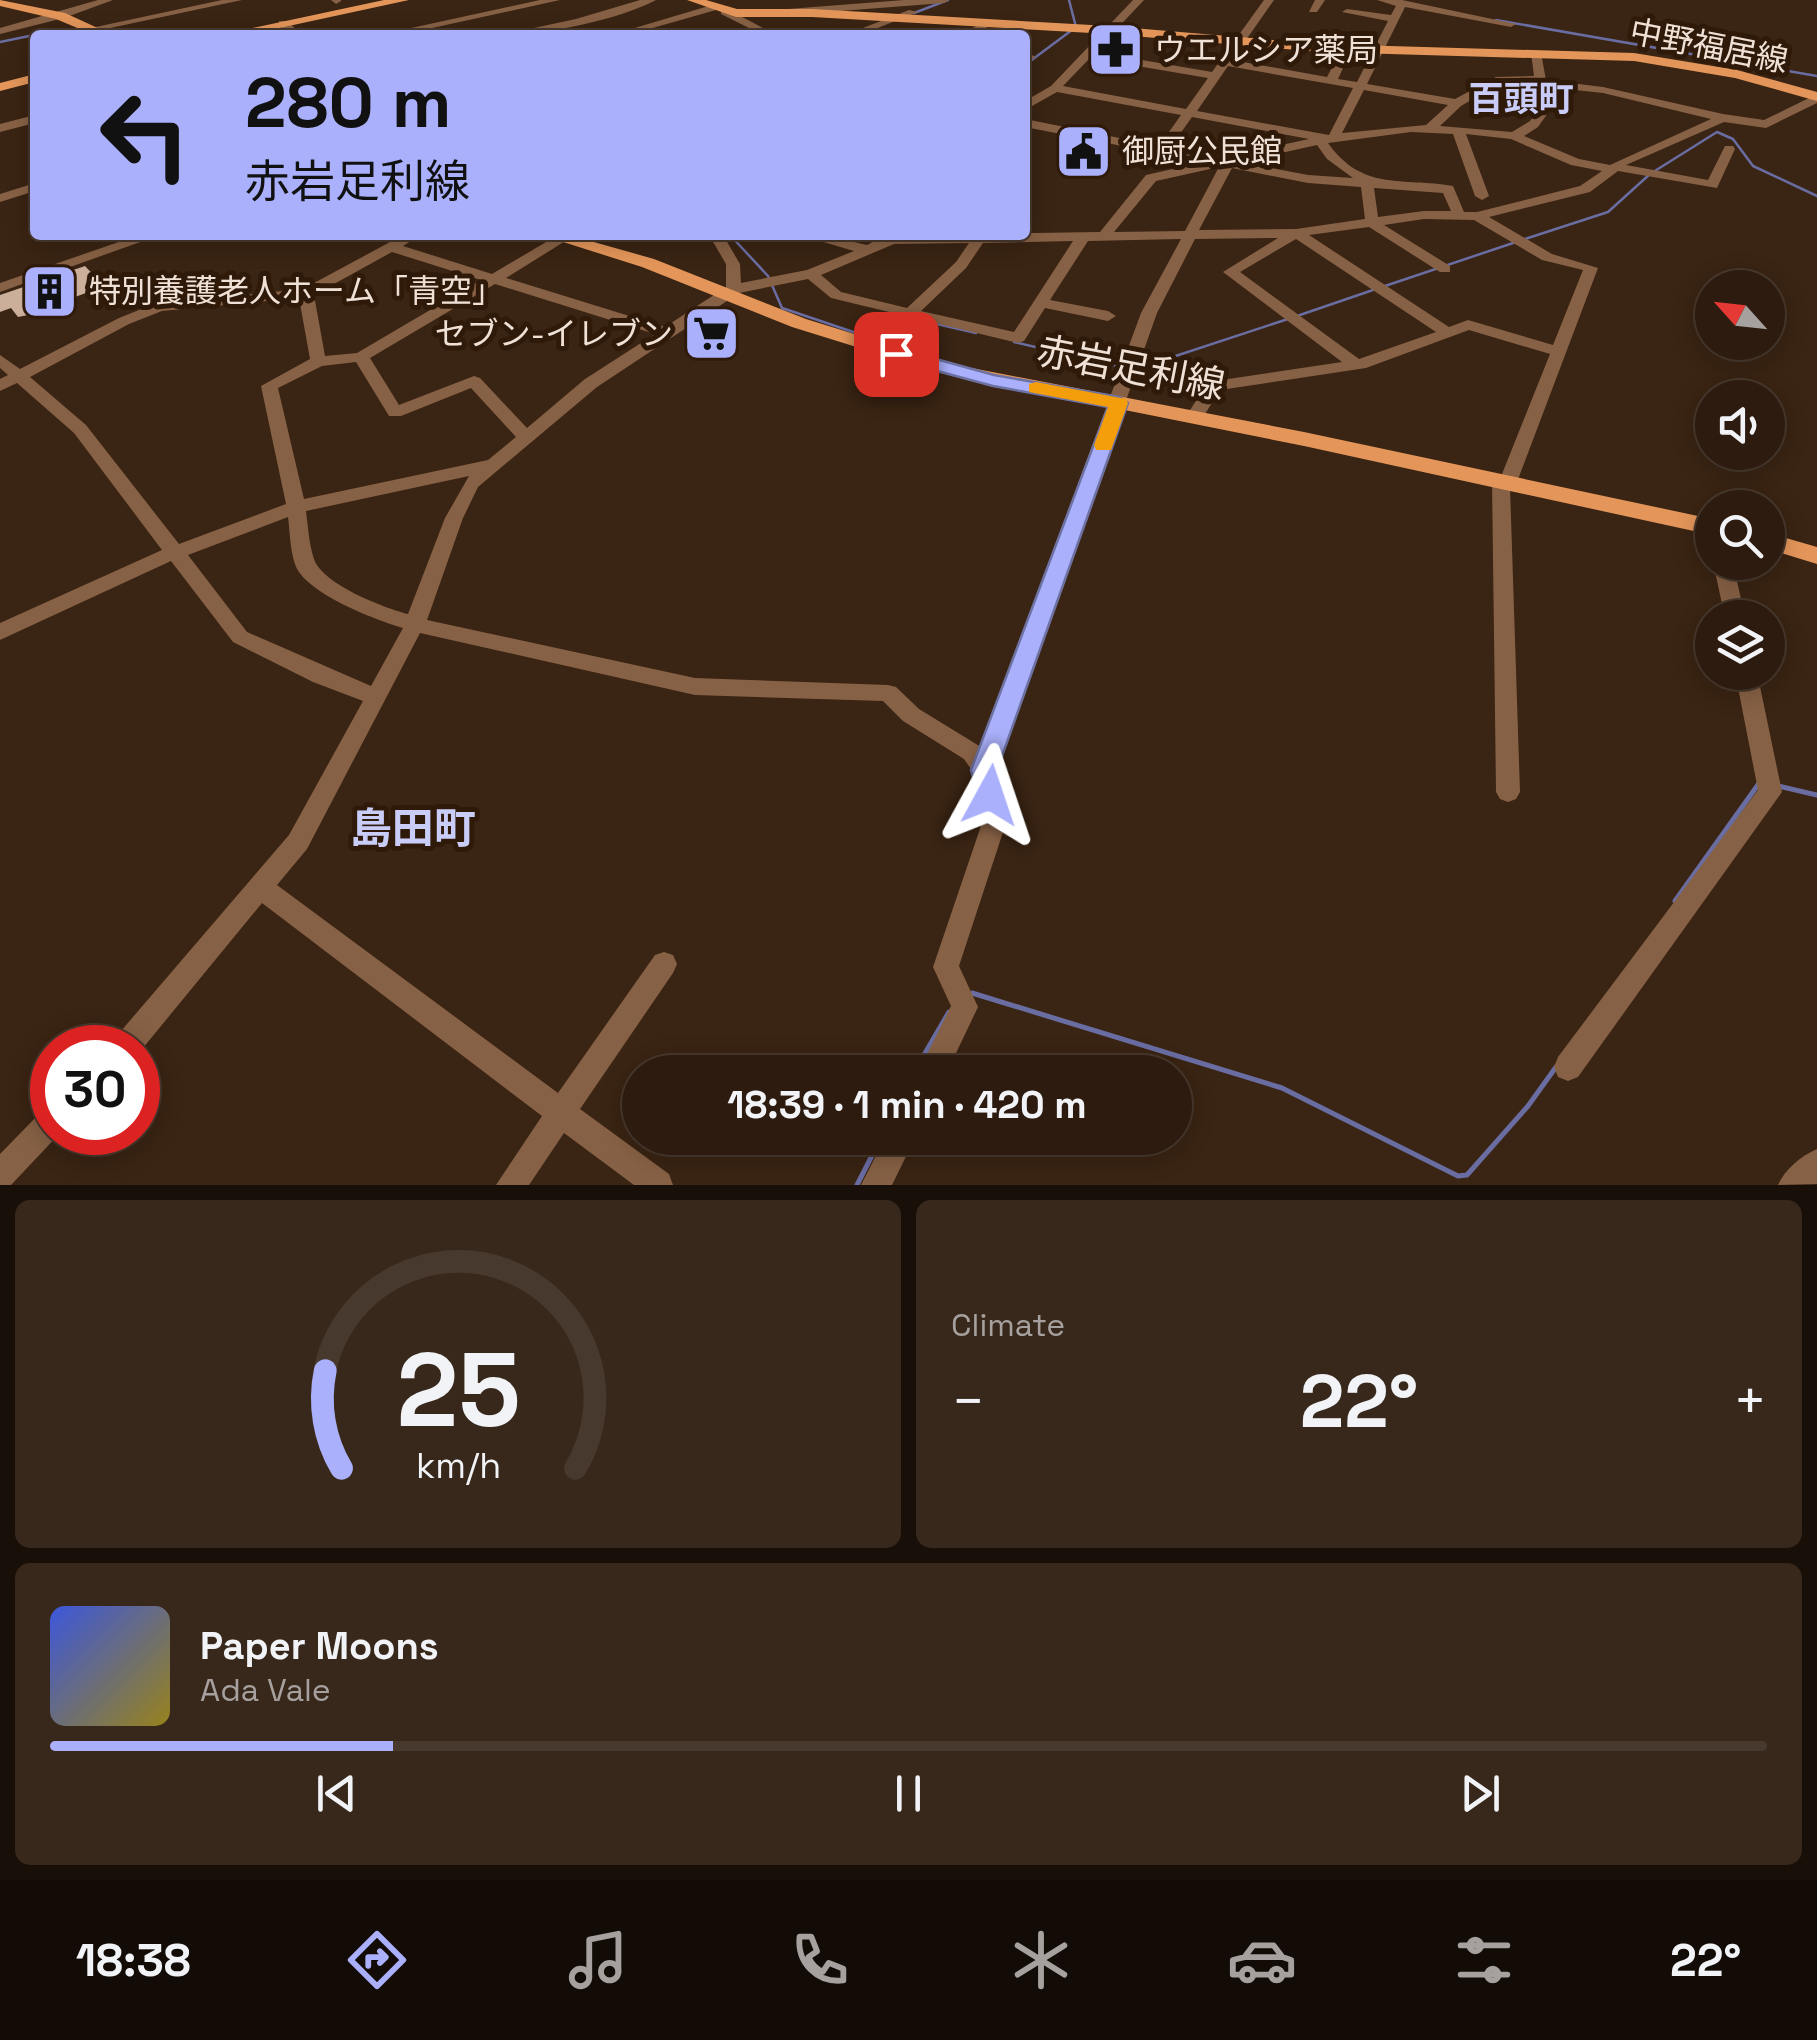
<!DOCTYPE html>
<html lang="en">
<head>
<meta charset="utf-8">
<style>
  body { margin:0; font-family:"Space Grotesk","Noto Sans JP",sans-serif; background:#38281c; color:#f1f3f6; height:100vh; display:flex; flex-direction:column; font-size:38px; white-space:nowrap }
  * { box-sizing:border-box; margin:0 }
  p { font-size:32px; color:#a6a19e }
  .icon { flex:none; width:55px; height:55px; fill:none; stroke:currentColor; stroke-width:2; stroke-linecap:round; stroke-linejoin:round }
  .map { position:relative; height:1185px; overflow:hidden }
  .drawer { display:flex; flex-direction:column; gap:15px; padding:15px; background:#180f08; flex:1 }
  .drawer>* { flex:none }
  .banner { position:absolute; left:30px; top:30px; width:1000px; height:210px; border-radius:10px; box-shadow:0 5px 25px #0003,0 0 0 2px #48392e; background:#aab0fb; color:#111; overflow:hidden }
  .needle { width:65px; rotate:297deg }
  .controls { position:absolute; left:1695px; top:270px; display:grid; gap:20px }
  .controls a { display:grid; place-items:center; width:90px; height:90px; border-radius:50%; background:#2c1b0e; box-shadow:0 5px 25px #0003,0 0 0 2px #48392e; font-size:50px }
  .speed { position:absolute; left:30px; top:1025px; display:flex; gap:20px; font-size:50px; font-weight:700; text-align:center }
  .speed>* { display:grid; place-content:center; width:130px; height:130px; border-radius:50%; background:#2c1b0e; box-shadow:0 5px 25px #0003,0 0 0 2px #48392e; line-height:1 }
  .speed .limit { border:15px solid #d22; background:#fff; color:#111 }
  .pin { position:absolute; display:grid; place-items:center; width:85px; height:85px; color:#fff; margin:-42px; border-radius:20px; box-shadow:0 5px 15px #0006 }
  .me { position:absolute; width:110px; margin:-55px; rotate:5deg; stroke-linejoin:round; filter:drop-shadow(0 0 8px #0008) }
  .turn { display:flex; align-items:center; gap:35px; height:210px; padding:0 50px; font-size:45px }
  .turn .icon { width:130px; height:130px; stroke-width:2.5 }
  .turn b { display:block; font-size:70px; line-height:85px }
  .big { font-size:75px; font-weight:700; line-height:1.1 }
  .drawer .card { flex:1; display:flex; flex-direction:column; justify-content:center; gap:15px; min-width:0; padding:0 35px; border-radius:15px; background:#38281c }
  .drawer .dial { align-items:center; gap:0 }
  .dial svg { height:260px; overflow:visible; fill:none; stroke:#48392e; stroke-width:7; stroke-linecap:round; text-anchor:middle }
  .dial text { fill:#f1f3f6; stroke:none }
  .song { display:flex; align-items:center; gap:30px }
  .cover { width:120px; height:120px; border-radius:15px; background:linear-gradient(135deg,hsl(230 70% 55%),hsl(50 70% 35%)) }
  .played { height:10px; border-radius:5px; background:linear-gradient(90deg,#aab0fb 20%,#48392e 20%) }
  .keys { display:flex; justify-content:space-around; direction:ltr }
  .heat { display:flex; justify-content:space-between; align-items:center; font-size:55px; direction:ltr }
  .drawer .tiles { flex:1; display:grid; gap:15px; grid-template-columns:1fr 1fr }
  .card:last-child { grid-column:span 2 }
  .trip { position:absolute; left:622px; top:1055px; width:570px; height:100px; border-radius:50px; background:#2c1b0e; box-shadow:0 5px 25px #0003,0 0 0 2px #48392e; font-weight:700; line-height:100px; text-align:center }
  .dock { display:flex; height:160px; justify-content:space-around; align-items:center; background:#120b06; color:#a6a19e }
  .dock .icon { width:70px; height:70px }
  .dock .active { color:#aab0fb }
  .dock b { font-size:45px; color:#f1f3f6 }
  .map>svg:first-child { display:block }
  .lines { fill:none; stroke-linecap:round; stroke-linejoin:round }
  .stream-far1 { stroke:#6a6da2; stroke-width:2.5 }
  .stream { stroke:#6a6da2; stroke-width:5 }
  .building { fill:#cbaf9b }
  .minor { fill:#876145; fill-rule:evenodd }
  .major { fill:#e4965a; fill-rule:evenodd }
  .route { fill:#aab0fb; stroke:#6e72a3; stroke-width:2.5 }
  .slow { fill:#f59e0b }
  .labels { text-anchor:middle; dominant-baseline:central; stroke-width:10; stroke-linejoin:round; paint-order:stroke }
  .far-street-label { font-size:32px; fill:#f0e1d7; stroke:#2f1a0a }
  .far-poi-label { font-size:32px; fill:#f0e1d7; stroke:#2f1a0a; text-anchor:start }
  .far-quarter-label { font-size:35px; font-weight:bold; fill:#c8ccf7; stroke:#2f1a0a }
  .street-label { font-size:38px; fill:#f0e1d7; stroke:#2f1a0a }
  .quarter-label { font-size:42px; font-weight:bold; fill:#c8ccf7; stroke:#2f1a0a }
</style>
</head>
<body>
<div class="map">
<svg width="1817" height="1185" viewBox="0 0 1817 1185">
  <rect width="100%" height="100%" fill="#3a2413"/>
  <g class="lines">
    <g class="stream-far1">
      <path d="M914,13L948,0"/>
      <path d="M1496,20L1817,76"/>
      <path d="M0,42L58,30"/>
      <path d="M1025,65L1076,27L1069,0"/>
      <path d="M730,235L768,276L782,308L883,342L915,319L976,333"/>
      <path d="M1525,239L1608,212L1650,174L1717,132L1733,139L1753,166L1817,196"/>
      <path d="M1382,287L1516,242"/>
      <path d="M1297,316L1373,290"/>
      <path d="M1014,342L1122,367"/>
      <path d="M1136,369L1288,319"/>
    </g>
    <g class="stream">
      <path d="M1778,786L1817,795"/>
      <path d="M1675,901L1760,782"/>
      <path d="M968,997L972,993L1282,1088L1458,1176L1467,1175L1528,1106L1556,1067"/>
      <path d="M914,1072L949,1012"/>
      <path d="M857,1185L881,1138"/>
    </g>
  </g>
  <g class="building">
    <path d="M1071,140L1101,146L1088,163L1057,157Z"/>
    <path d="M85,266L104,286L28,315L18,317L11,308L0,312V295Z"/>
  </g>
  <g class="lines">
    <g class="minor">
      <path d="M98,0H113L64,18L0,34V28Z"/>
      <path d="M222,0H242L96,31L91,28Z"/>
      <path d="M331,0H341V1L336,4Z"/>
      <path d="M540,0H560L400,35H379Z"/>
      <path d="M640,0H656C619,20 543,35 501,35L576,19Z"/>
      <path d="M904,0H949L944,3L788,15L783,12L788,9Z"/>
      <path d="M1133,0H1144L1095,52L1212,72L1264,0H1274L1232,60L1327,77L1342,49L1347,46L1352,49L1338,79L1357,82L1388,21L1342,12L1347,9L1391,15L1396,6L1377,0H1402L1516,24L1511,27L1405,7L1367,84L1455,99L1496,77L1534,76L1531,53L1536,50L1541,53L1546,80L1603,87L1723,114L1764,120L1817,94V103L1766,128L1724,122L1626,165L1708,180L1725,146H1733L1735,149L1717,188L1618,171L1590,192L1489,217L1552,254L1598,268L1517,482L1510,487L1520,792L1516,799L1508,802L1500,799L1496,792L1492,480L1502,474L1550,354L1469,330L1366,368L1220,390L1200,422H1188L1185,418L1208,382L1342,362L1223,272L1278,238L1195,239L1157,313L995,770L1007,820L959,966L978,1007L947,1072H918L951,1006L933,967L983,820L973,772L964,759L903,721L883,701L695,695L420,633L307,849L277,885L558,1093L655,955L664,952L673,955L677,964L673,973L580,1109L669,1174L673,1185H634L564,1133L529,1185H496L542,1116L262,903L138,1054V1048H111L115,1038L289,835L363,701L313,682L233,642L171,561L0,640V623L162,550L74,433L17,383L0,391V379L8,375L0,368V355L20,369L119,318L154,304L303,289L403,235H420L403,246L492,274L558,235H575L506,278L665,327L726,287V264L709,235H723L740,264L741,283L807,270L854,251L800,235H824L867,245L886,235L1100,232L1146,175L1204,162L1025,127V119L1159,146L1181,115L1057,92L1025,110V101L1051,86ZM1090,58L1208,78L1186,109L1063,86ZM1228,66L1353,88L1329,135L1197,111ZM1502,82L1535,83L1538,110L1530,121L1512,132L1440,126L1461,106ZM1547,87L1603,93L1711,119L1610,165L1579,159L1524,136L1538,127L1550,110ZM1364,90L1448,105L1426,125L1342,133ZM1192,117L1309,139L1222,158L1170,148ZM1411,132L1453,134L1475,196L1482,200L1489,196L1466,134L1511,139L1571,165L1602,171L1580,186L1477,212H1464L1453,186C1402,177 1363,192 1328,143ZM1317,145L1327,159L1353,178L1308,175L1241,162ZM1219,167L1185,231L1114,232L1156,181ZM1232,168L1308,183L1361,187L1365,219L1296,229L1199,230ZM1374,188L1443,193L1451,211H1424L1378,217ZM1424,219L1474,220L1542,260L1583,270L1553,345L1468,320L1449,327L1309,235L1369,227L1440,272H1450V266L1384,225ZM1181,239L1141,313L981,747L919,709L896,687L888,685L695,678L427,620L463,518L478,487L597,387L739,293L808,279L831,298L1018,343L1024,341L1045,308L1108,321L1116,316L1108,311L1050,300L1088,241ZM1296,239L1436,332L1359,359L1240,272ZM1073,241L1014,332L921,311L966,268L983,243ZM969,243L956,262L907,308L841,292L821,275L894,244ZM392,252L481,280L357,353L325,356L314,295ZM495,284L655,334L585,379L527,428L480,378L474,376L399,405L370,358ZM299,298L310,359L261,386L286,504L179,544L86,425L30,377L129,324L162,311ZM356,362L389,416H401L471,388L516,437L488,460L304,499L278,388L322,366ZM469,476L445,518L408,614C384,608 322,584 314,559C309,544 308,526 306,511ZM288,517C290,532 290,550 295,564C304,593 376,620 403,628L371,686L247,632L188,555Z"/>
      <path d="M1315,0H1325L1317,12H1309Z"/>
      <path d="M712,5L716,10L628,35H611Z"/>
      <path d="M721,10H729L776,35H763L721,14Z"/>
      <path d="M909,10L918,12L860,35H845Z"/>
      <path d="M279,21H287L302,35H291L279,25Z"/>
      <path d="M985,22L994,24L972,35H958Z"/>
      <path d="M1025,52L1036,57L1025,63Z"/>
      <path d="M35,115V123L0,132V124Z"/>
      <path d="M35,183V191L0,202V194Z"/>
      <path d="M139,235H160L0,292V283Z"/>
      <path d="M1713,562H1733L1745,618H1725Z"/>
      <path d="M1735,672H1757L1782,792L1578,1077L1568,1081L1558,1077L1554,1067L1558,1057L1758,790Z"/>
      <path d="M52,1107V1132H61L11,1185H0V1154L42,1111Z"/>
      <path d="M885,1138H915L892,1185H861Z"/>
      <path d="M1817,1149V1184L1778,1185C1785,1169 1801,1156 1817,1149Z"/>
    </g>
    <g class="major">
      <path d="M0,0L65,13L113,35H94L56,19L0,6Z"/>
      <path d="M384,0H409L247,35H220Z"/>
      <path d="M687,0H706L737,9H812L1109,26L1321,44L1634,53L1737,70L1817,92V101L1735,78L1634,61L1321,52L1109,34L812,17H736Z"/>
      <path d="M35,74V82L0,91V83Z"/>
      <path d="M541,235H569L654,259L806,319L951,364L1304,432L1712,519V535L1304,446L940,373L792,327L642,267Z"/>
      <path d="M1768,533L1817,547V564L1768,549Z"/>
    </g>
  </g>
  <path class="route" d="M896,348L994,375L1119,397L1128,403L997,770L1003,795L999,803L990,806L980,803L971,770L1108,407L993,386L889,358V350Z"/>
  <path class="slow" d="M1036,382L1126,399L1128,403L1111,450H1096L1094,445L1108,407L1029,392V384Z"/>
  <defs>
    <symbol id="pharmacy-square" viewBox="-11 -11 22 22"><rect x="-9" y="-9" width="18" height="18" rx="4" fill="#aab0fb" stroke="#2f1a0a"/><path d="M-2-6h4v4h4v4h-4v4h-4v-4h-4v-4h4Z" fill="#111"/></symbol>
    <symbol id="civic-square" viewBox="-11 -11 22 22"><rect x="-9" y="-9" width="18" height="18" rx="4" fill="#aab0fb" stroke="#2f1a0a"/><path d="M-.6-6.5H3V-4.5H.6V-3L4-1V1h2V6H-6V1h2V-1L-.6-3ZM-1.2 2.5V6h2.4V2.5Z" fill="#111"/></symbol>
    <symbol id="building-square" viewBox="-11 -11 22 22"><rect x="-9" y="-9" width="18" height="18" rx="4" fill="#aab0fb" stroke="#2f1a0a"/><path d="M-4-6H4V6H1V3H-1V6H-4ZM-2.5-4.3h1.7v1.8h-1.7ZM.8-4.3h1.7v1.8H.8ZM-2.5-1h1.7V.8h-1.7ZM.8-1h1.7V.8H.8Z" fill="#111"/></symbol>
    <symbol id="supermarket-square" viewBox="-11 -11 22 22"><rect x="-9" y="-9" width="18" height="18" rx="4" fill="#aab0fb" stroke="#2f1a0a"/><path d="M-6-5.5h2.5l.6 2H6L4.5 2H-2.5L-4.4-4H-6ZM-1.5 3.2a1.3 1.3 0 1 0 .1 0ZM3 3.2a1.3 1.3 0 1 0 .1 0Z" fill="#111"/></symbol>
  </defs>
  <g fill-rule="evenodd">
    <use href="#pharmacy-square" x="1084" y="18" width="63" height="63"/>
    <use href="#civic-square" x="1052" y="120" width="63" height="63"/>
    <use href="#building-square" x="18" y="260" width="63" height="63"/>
    <use href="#supermarket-square" x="680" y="302" width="63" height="63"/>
  </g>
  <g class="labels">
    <g class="far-street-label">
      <text transform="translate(1709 46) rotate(11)">中野福居線</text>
    </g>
    <g class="far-poi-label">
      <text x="1154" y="50">ウエルシア薬局</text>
      <text x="1122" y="151">御厨公民館</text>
      <text x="89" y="291">特別養護老人ホーム「青空」</text>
      <text x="673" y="334" text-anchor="end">セブン-イレブン</text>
    </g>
    <g class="far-quarter-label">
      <text x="1521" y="99">百頭町</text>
    </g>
    <g class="street-label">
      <text transform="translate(1131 368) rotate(11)">赤岩足利線</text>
    </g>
    <g class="quarter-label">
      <text x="413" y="828">島田町</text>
    </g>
  </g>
</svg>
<div class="controls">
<a><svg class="needle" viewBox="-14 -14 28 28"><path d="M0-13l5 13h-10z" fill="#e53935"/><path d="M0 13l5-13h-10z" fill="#a6a19e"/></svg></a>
<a><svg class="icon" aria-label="sound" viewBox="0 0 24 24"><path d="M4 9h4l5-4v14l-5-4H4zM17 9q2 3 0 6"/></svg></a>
<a><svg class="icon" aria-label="search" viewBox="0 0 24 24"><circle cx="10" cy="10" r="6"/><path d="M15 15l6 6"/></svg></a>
<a><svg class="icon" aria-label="layers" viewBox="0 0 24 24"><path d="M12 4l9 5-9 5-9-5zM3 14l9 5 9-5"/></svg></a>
</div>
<div class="speed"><div class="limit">30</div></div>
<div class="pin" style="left:896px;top:354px;background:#d93025"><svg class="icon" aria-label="arrive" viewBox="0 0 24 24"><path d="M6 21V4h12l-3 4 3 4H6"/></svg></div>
<svg class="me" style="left:990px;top:795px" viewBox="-20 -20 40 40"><path d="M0-17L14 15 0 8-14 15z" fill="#aab0fb" stroke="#fff" stroke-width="4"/></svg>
<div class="trip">18:39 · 1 min · 420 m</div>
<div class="banner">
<div class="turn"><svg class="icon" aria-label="left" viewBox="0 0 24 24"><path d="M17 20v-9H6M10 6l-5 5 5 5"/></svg><div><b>280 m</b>赤岩足利線</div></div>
</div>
</div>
<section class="drawer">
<div class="tiles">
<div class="card dial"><svg viewBox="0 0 100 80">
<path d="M14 69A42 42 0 1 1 86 69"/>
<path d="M14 69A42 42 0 0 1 9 39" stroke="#aab0fb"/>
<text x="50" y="56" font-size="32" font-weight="700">25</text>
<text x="50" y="72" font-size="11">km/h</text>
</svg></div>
<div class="card"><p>Climate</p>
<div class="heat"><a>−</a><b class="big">22°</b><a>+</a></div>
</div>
<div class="card">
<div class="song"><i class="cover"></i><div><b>Paper Moons</b><p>Ada Vale</p></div></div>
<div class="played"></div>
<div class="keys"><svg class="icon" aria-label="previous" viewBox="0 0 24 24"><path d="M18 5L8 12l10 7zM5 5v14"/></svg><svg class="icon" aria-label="pause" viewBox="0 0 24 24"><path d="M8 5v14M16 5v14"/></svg><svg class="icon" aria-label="next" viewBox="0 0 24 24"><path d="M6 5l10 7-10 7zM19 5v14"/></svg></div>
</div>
</div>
</section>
<nav class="dock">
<b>18:38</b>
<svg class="icon active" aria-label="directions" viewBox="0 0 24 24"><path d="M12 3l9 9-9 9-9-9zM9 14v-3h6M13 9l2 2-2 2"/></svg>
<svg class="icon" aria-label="music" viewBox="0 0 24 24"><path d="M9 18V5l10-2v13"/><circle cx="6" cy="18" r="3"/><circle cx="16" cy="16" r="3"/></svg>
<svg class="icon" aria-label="phone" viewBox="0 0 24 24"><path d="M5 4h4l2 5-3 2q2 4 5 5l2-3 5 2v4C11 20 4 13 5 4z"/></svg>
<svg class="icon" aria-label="climate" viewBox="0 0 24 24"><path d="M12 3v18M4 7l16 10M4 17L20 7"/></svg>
<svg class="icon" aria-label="car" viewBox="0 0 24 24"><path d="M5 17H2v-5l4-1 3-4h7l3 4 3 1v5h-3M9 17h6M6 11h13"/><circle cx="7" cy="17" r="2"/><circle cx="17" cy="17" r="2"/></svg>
<svg class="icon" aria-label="filters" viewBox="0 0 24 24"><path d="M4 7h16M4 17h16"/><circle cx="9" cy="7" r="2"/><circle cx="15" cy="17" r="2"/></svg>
<b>22°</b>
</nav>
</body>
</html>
